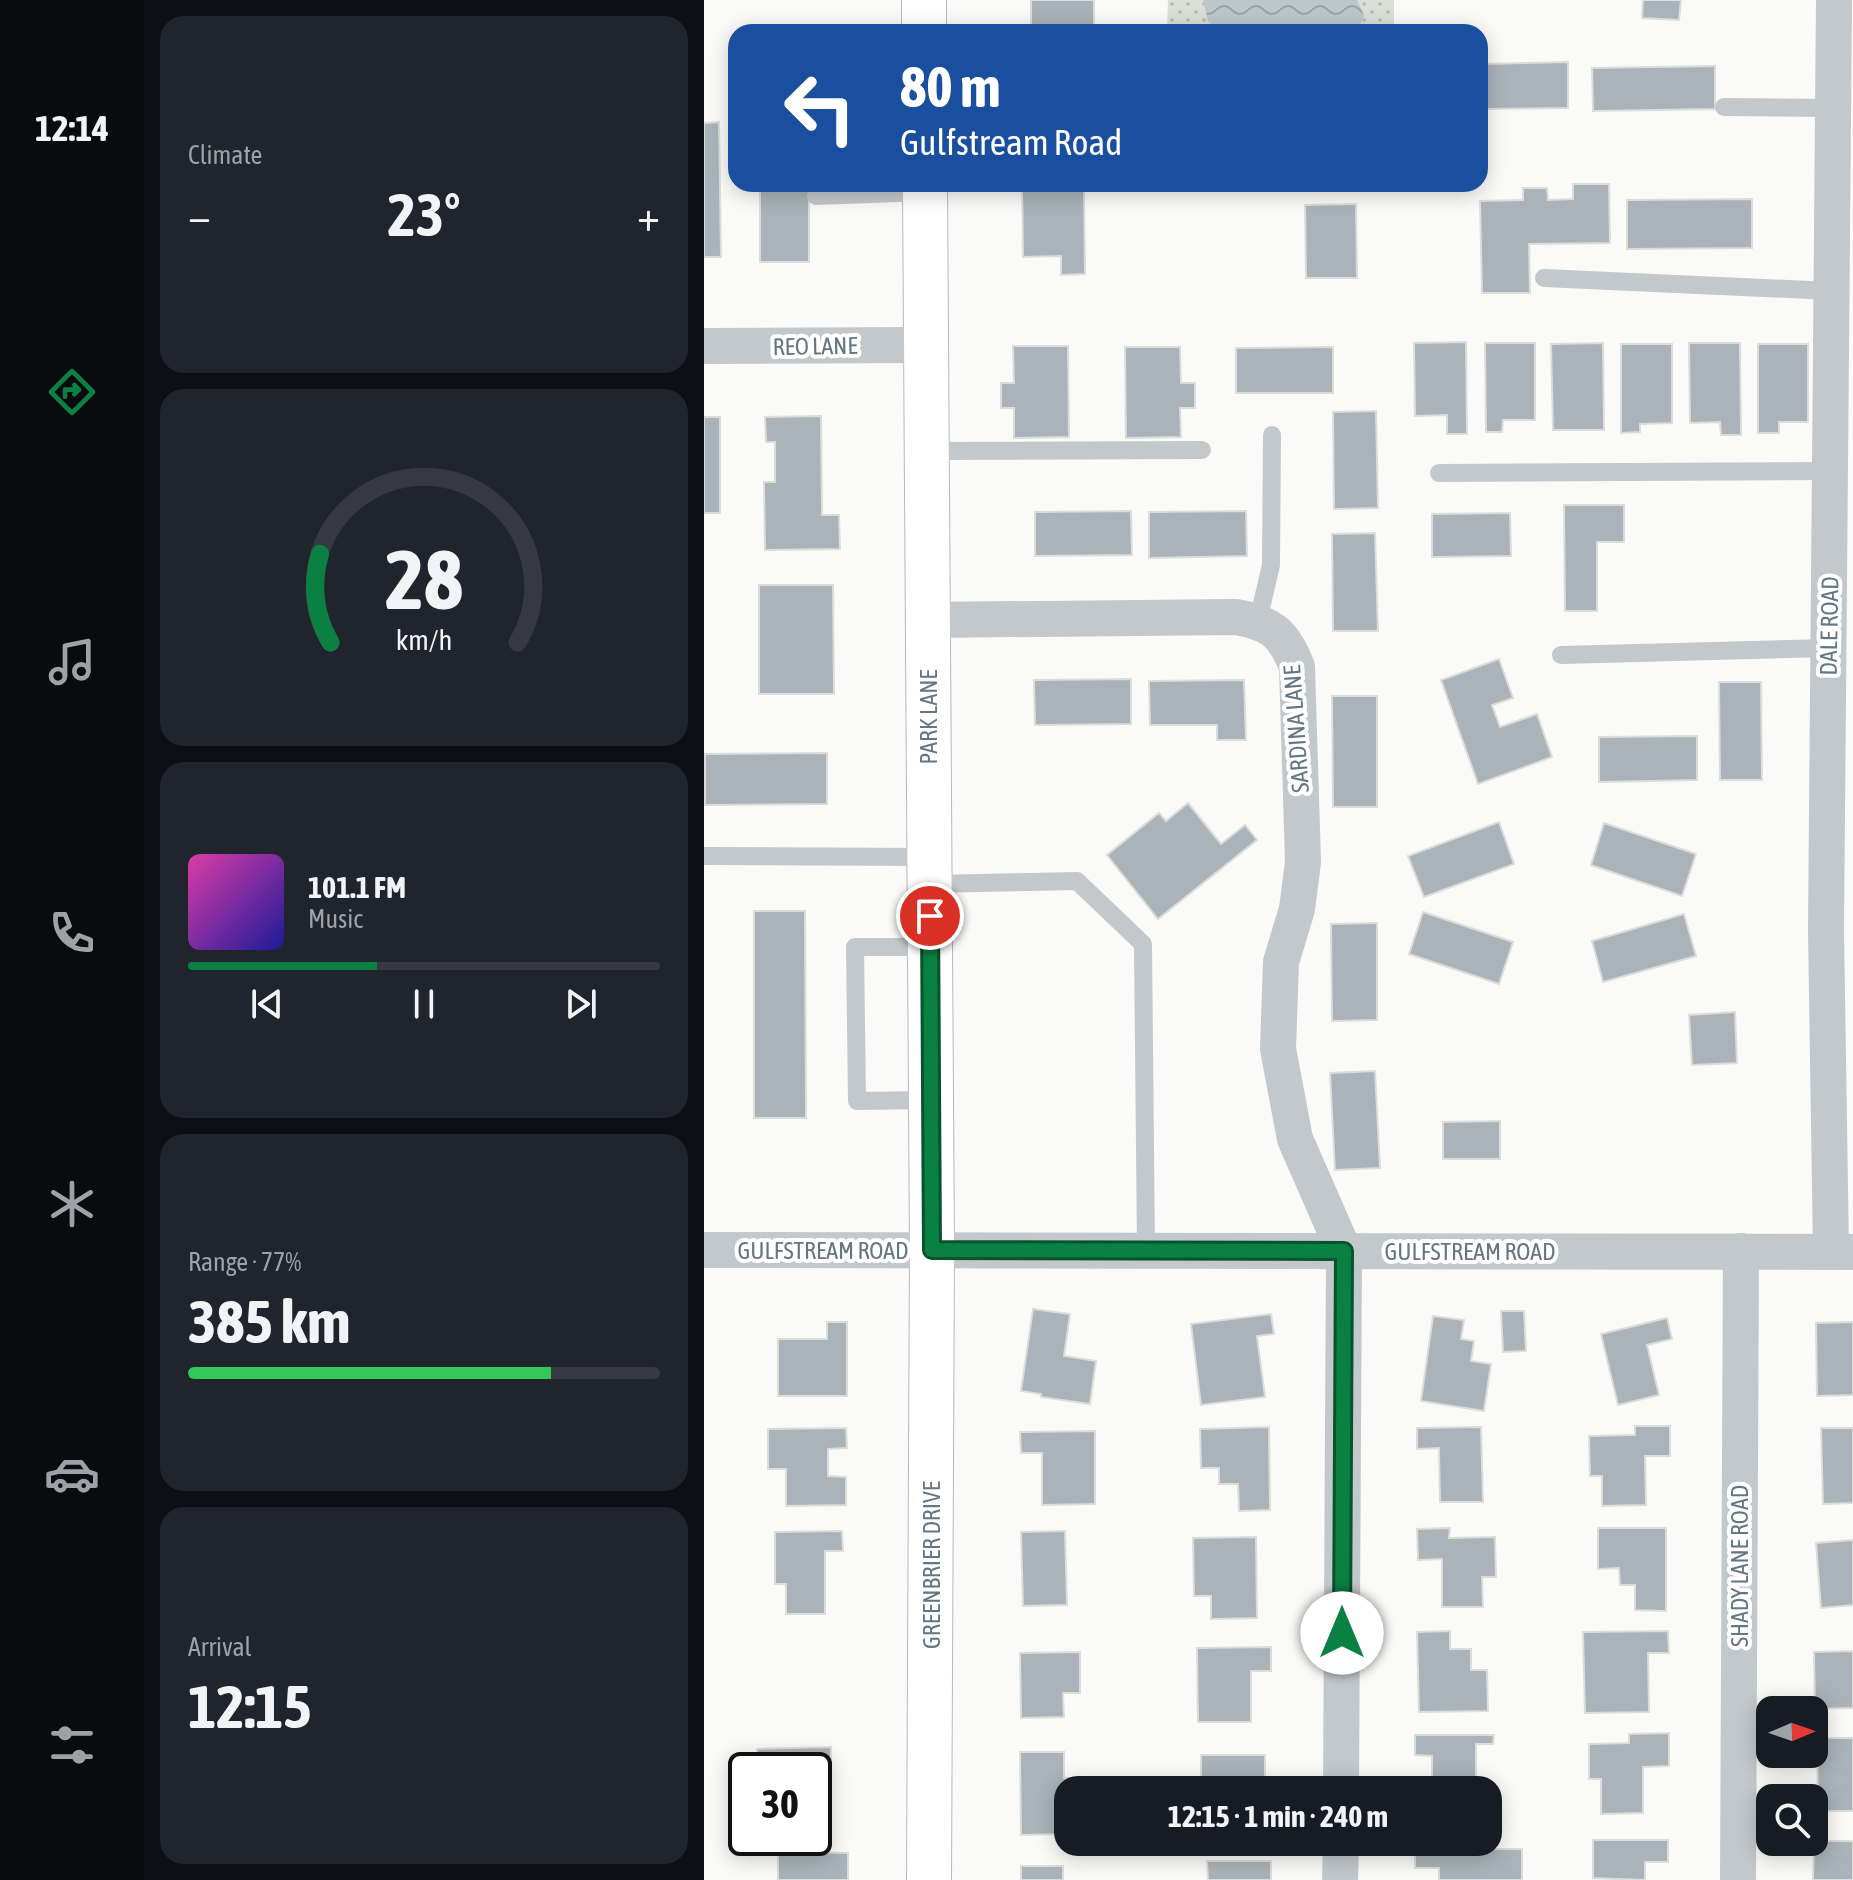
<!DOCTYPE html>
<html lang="en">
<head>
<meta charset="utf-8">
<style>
  body { margin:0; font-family:"Asap Condensed",sans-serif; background:#20242c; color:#f1f3f6; height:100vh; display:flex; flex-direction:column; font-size:30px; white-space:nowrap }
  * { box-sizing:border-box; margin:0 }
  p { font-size:26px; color:#9ea1a6 }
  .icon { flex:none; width:44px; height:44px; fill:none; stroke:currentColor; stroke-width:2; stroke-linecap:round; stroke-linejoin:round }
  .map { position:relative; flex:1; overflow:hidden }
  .side { display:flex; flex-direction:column; gap:16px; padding:16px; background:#0d0f14; width:560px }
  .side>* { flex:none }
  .banner { position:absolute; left:24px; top:24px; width:760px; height:168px; border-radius:24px; box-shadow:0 4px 20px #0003; background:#1a4fa0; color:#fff; overflow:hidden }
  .needle { width:52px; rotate:88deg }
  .tools { position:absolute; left:1052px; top:1696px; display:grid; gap:16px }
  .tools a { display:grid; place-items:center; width:72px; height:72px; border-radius:16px; background:#171b24; box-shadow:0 4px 20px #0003; font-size:40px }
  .speed { position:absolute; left:24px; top:1752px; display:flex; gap:16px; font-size:40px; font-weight:700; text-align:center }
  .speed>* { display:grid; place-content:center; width:104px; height:104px; border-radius:50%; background:#171b24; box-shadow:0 4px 20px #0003; line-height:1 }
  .speed .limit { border:4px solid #111; border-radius:12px; background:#fff; color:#111 }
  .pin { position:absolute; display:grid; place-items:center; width:68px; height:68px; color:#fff; margin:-34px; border:4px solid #fff; border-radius:50%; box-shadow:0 2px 8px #0007 }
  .me { position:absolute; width:88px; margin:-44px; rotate:0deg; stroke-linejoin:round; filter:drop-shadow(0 0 6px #0008) }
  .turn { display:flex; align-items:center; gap:28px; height:168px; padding:0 40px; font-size:36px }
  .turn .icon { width:104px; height:104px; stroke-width:2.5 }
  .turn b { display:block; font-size:56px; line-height:68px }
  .big { font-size:60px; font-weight:700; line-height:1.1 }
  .side .card { flex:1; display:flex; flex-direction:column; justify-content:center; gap:12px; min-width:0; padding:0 28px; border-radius:24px; background:#20242c }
  .side .dial { align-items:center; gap:0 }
  .dial svg { height:208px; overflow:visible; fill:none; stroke:#363941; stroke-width:7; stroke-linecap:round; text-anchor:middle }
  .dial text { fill:#f1f3f6; stroke:none }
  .song { display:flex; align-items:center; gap:24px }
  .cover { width:96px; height:96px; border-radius:12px; background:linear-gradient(135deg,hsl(320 70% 55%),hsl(240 70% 35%)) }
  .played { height:8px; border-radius:4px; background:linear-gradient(90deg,#0b8043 40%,#363941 40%) }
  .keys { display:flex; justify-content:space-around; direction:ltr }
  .heat { display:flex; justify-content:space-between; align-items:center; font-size:44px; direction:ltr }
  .charge { height:12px; border-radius:6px; background:linear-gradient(90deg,#34c759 77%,#363941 0) }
  .trip { position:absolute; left:350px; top:1776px; width:448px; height:80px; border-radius:24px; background:#171b24; box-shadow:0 4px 20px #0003; font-weight:700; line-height:80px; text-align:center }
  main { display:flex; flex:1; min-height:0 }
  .menu { display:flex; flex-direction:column; width:144px; justify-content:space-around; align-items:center; background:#090b0e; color:#9ea1a6 }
  .menu .icon { width:56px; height:56px }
  .menu .selected { color:#0b8043 }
  .menu b { font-size:36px; color:#f1f3f6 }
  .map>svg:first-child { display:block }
  .green { fill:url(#green-dots) }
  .water { fill:url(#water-waves) }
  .building { fill:#aab3b9; stroke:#dcdcda; stroke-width:2 }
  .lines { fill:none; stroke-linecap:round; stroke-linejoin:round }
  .secondary-casing { stroke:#b3babf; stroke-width:46 }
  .lane { stroke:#c3c8cc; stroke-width:18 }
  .street { stroke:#c3c8cc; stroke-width:36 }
  .secondary { stroke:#fff; stroke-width:44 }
  .route-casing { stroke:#07532c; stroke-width:20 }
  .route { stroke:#0b8043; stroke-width:14 }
  .labels { text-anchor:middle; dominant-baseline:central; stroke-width:8; stroke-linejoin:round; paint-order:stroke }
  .street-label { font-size:24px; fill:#657683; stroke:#fff }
</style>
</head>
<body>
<main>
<nav class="menu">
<b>12:14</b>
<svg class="icon selected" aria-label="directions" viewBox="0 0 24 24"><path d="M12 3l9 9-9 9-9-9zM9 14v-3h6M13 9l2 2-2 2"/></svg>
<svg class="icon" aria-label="music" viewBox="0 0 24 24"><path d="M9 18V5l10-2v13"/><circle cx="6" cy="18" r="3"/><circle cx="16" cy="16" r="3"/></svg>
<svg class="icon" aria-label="phone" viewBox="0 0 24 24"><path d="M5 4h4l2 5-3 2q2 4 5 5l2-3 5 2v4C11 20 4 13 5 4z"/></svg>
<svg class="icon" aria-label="climate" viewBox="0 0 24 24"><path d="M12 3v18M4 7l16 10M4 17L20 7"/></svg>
<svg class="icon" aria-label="car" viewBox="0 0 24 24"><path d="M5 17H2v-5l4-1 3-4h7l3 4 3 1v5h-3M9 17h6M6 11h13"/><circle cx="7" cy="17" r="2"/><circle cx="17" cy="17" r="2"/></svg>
<svg class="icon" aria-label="filters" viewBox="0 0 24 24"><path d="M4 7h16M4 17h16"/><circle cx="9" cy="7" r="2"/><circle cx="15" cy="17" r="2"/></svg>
</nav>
<section class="side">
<div class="card"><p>Climate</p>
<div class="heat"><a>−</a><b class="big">23°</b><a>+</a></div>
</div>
<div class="card dial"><svg viewBox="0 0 100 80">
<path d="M14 69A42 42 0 1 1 86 69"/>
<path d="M14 69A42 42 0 0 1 10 35" stroke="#0b8043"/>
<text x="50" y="56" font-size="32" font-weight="700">28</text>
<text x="50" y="72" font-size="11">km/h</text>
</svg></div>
<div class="card">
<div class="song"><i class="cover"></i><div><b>101.1 FM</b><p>Music</p></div></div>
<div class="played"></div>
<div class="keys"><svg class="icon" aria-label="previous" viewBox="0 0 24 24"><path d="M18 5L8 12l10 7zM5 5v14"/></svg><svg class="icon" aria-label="pause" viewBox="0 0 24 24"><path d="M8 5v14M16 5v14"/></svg><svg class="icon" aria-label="next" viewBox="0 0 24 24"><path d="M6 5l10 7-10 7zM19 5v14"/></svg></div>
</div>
<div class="card"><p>Range · 77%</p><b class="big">385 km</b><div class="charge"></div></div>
<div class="card"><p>Arrival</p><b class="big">12:15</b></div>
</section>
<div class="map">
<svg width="1149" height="1880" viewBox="0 0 1149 1880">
  <defs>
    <pattern id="green-dots" width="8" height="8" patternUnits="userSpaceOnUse" patternTransform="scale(2)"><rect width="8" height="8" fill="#dadfd7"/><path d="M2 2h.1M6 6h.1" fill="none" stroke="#b4b9b4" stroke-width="1.8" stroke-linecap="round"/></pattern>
    <pattern id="water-waves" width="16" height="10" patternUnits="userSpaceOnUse" patternTransform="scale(2)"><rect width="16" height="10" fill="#bbc7cb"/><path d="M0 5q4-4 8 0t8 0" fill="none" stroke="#9ca6aa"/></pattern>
  </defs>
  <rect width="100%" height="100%" fill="#fafaf8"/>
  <path class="green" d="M464,0H690V32H463Z"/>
  <path class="water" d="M499,0H653L660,15L653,32H515L504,21Z"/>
  <g class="building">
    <rect x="327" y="0" width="63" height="32"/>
    <path d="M939,0H977L975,20L938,18Z"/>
    <path d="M864,62V108L776,109V64Z"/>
    <path d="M1011,66V109L889,111L888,68Z"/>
    <path d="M15,122L17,257H0V123Z"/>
    <rect x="56" y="184" width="49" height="78"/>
    <path d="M318,184H380L381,274L357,275V256L319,257Z"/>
    <path d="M869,184H905L906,243L825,244L826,293H778L776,201L819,200V188H843L844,200L869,199Z"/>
    <path d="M1048,199V248L923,249V200Z"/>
    <path d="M652,204L653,278H602L601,205Z"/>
    <path d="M762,342L763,434H743V415L711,416L710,343Z"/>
    <path d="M781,343H831V420H799L798,432H782Z"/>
    <path d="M899,343L900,430H849L847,344Z"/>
    <path d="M985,343H1036L1037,435H1017L1016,422L986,423Z"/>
    <path d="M917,344H968V423L936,424V432L917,433Z"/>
    <path d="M1054,344H1104V422H1075V433H1054Z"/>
    <path d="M309,346H364L365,437L310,438V408H297V383H310Z"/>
    <path d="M421,347H476L477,383H491V408H476L477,437L422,438Z"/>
    <path d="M629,347V393H532V348Z"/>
    <path d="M672,411L674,508L630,509L629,412Z"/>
    <path d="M117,416L118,515H135L136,549L61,550L60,482H71V442H62L61,417Z"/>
    <rect x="0" y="417" width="16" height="96"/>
    <path d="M860,505H920V542H893V611H861Z"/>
    <path d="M427,511L428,555L331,556V512Z"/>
    <path d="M542,511L543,556L445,558V512Z"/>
    <path d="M806,513L807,556L728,557V514Z"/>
    <path d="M671,533L674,631H629L628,534Z"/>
    <path d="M55,585H129L130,694H55Z"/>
    <path d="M795,659L809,698L788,705L796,727L833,714L848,757L774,784L737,680Z"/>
    <path d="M427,679V724L331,725L330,680Z"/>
    <path d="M540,680L542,740H513V725H446L445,681Z"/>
    <path d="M1015,682H1057L1058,780H1016Z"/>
    <path d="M628,696H673V807H629Z"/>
    <path d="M993,736V780L895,782V737Z"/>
    <path d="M123,753V804L1,805V754Z"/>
    <path d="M484,803L517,844L541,825L553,840L454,919L403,855L455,813L462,821Z"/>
    <path d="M795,822L810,864L720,897L704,856Z"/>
    <path d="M900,823L992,854L978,896L887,865Z"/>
    <path d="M50,911H101L102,1118H50Z"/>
    <path d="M719,912L809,942L795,984L705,954Z"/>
    <path d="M980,914L992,956L899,982L888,941Z"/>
    <path d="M673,923V1020L628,1021L627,924Z"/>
    <path d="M1031,1012L1033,1063L988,1065L985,1015Z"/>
    <path d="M671,1071L676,1168L631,1170L626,1073Z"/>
    <path d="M796,1121V1159H739V1122Z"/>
    <path d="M329,1309L366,1314L360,1356L392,1361L386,1404L337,1397V1394L317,1391Z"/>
    <path d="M797,1311H820L822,1351L799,1352Z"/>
    <path d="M567,1314L570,1334L553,1336L561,1397L497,1405L487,1324Z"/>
    <path d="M729,1316L760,1320L757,1339L770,1341L767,1361L787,1364L780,1411L717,1401Z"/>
    <path d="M963,1318L968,1339L943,1345L955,1395L914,1405L897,1334Z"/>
    <path d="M123,1322H143V1396H74V1339H123Z"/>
    <path d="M1149,1322V1395L1113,1396L1112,1323Z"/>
    <path d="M931,1426H966V1456H941L942,1505L898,1506V1476H886L885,1436L931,1435Z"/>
    <path d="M565,1427L566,1510L535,1511L534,1484H515V1468H497L496,1429Z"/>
    <path d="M777,1427L779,1502H736L735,1448L713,1449V1428Z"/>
    <path d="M142,1428L143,1448L124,1449V1476L142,1477V1505L82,1506V1469H64V1429Z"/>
    <path d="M1117,1428H1149V1503L1119,1504Z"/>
    <path d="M391,1431V1504L338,1505V1453H317L316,1432Z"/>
    <path d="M746,1528L745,1538L791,1537L792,1577H778L779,1607H738V1559L714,1560L713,1529Z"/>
    <path d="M894,1528H962V1611L931,1610V1585H916L915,1568L894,1569Z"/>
    <path d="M138,1531L139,1551H121V1614H82V1584H71V1532Z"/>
    <path d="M361,1531L363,1605L319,1606L317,1532Z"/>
    <path d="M552,1537L553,1618L507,1619V1596H490L489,1538Z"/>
    <path d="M1149,1540V1605L1117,1608L1112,1543Z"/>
    <path d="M746,1631V1649H767V1670H783L784,1711L715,1712L713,1632Z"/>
    <path d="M964,1631L965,1653H944L945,1712L881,1713L879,1632Z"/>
    <path d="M567,1647V1671H547V1722H494L493,1648Z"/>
    <path d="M1149,1651V1708L1111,1709L1110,1652Z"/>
    <path d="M376,1652V1693H359L360,1717L317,1718L316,1653Z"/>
    <path d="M965,1733V1766L939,1767V1813L897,1814V1779H885V1744L925,1743V1734Z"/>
    <path d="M711,1735H790L789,1744H772V1790H728V1756L711,1755Z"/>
    <path d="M1113,1738H1149V1811H1114Z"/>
    <path d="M127,1747V1816H110V1770H54L53,1749Z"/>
    <path d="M316,1752H360V1778H372V1790H364V1803H360V1834L317,1835Z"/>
    <rect x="497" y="1755" width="64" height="35"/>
    <path d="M889,1840H964V1862H941V1880L889,1878Z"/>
    <path d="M1110,1841H1149V1880H1109Z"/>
    <path d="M711,1842H747V1849H818V1880H735V1868H711Z"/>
    <path d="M74,1852L144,1853V1880H74Z"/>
    <path d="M503,1861H567V1880H504Z"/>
    <rect x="317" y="1866" width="42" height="14"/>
  </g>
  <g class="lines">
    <defs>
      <g id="secondary">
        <path d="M220,0V32"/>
        <path d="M221,184L228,1250L225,1880"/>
      </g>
    </defs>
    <use href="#secondary" class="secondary-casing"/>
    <g class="lane">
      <path d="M1020,107L1130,108"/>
      <path d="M112,196L221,192"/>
      <path d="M840,278L1128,291"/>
      <path d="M222,451L498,450"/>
      <path d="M735,473L1126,471"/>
      <path d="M554,621L567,565L568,435"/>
      <path d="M857,655L1125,648"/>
      <path d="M0,856L225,857"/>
      <path d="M226,884L373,881L439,944L442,1251"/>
      <path d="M226,947H151L153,1101L227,1100"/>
    </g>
    <g class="street">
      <path d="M0,346L222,345"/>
      <path d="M223,620L532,617C567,623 580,633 593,667L599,862L593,909L577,962L574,1049L591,1139L640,1251L637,1790"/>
      <path d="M0,1250L1149,1252"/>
      <path d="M1127,1251L1122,929L1130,0"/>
      <path d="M636,1880L637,1842"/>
      <path d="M1034,1880L1037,1251"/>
    </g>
    <use href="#secondary" class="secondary"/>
  </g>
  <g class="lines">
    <defs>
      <path id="route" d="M226,916L228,1250L640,1251L638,1633"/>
    </defs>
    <use href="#route" class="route-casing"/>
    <use href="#route" class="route"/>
  </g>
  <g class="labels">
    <g class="street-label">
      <text transform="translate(111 346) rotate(-1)">REO LANE</text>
      <text transform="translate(1125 626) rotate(-89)">DALE ROAD</text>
      <text transform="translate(224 717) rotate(-90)">PARK LANE</text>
      <text transform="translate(592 729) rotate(-94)">SARDINA LANE</text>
      <text x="119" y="1250">GULFSTREAM ROAD</text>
      <text x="766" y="1251">GULFSTREAM ROAD</text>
      <text transform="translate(227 1565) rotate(-90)">GREENBRIER DRIVE</text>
      <text transform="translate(1035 1566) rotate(-90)">SHADY LANE ROAD</text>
    </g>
  </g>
</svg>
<div class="tools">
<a><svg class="needle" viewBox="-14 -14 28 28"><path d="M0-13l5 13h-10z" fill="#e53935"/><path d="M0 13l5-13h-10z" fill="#9ea1a6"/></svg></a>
<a><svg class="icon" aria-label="search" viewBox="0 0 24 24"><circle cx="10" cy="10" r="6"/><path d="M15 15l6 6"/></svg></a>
</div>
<div class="speed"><div class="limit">30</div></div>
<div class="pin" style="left:226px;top:916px;background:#d93025"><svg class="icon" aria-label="arrive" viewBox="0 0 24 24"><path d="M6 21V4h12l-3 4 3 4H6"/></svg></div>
<svg class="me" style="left:638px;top:1633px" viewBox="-20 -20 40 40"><circle r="19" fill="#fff"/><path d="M0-13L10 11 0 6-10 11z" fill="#0b8043"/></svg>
<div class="trip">12:15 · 1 min · 240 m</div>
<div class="banner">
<div class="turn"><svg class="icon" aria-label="left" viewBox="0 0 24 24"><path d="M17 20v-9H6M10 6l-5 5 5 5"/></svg><div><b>80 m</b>Gulfstream Road</div></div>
</div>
</div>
</main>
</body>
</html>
